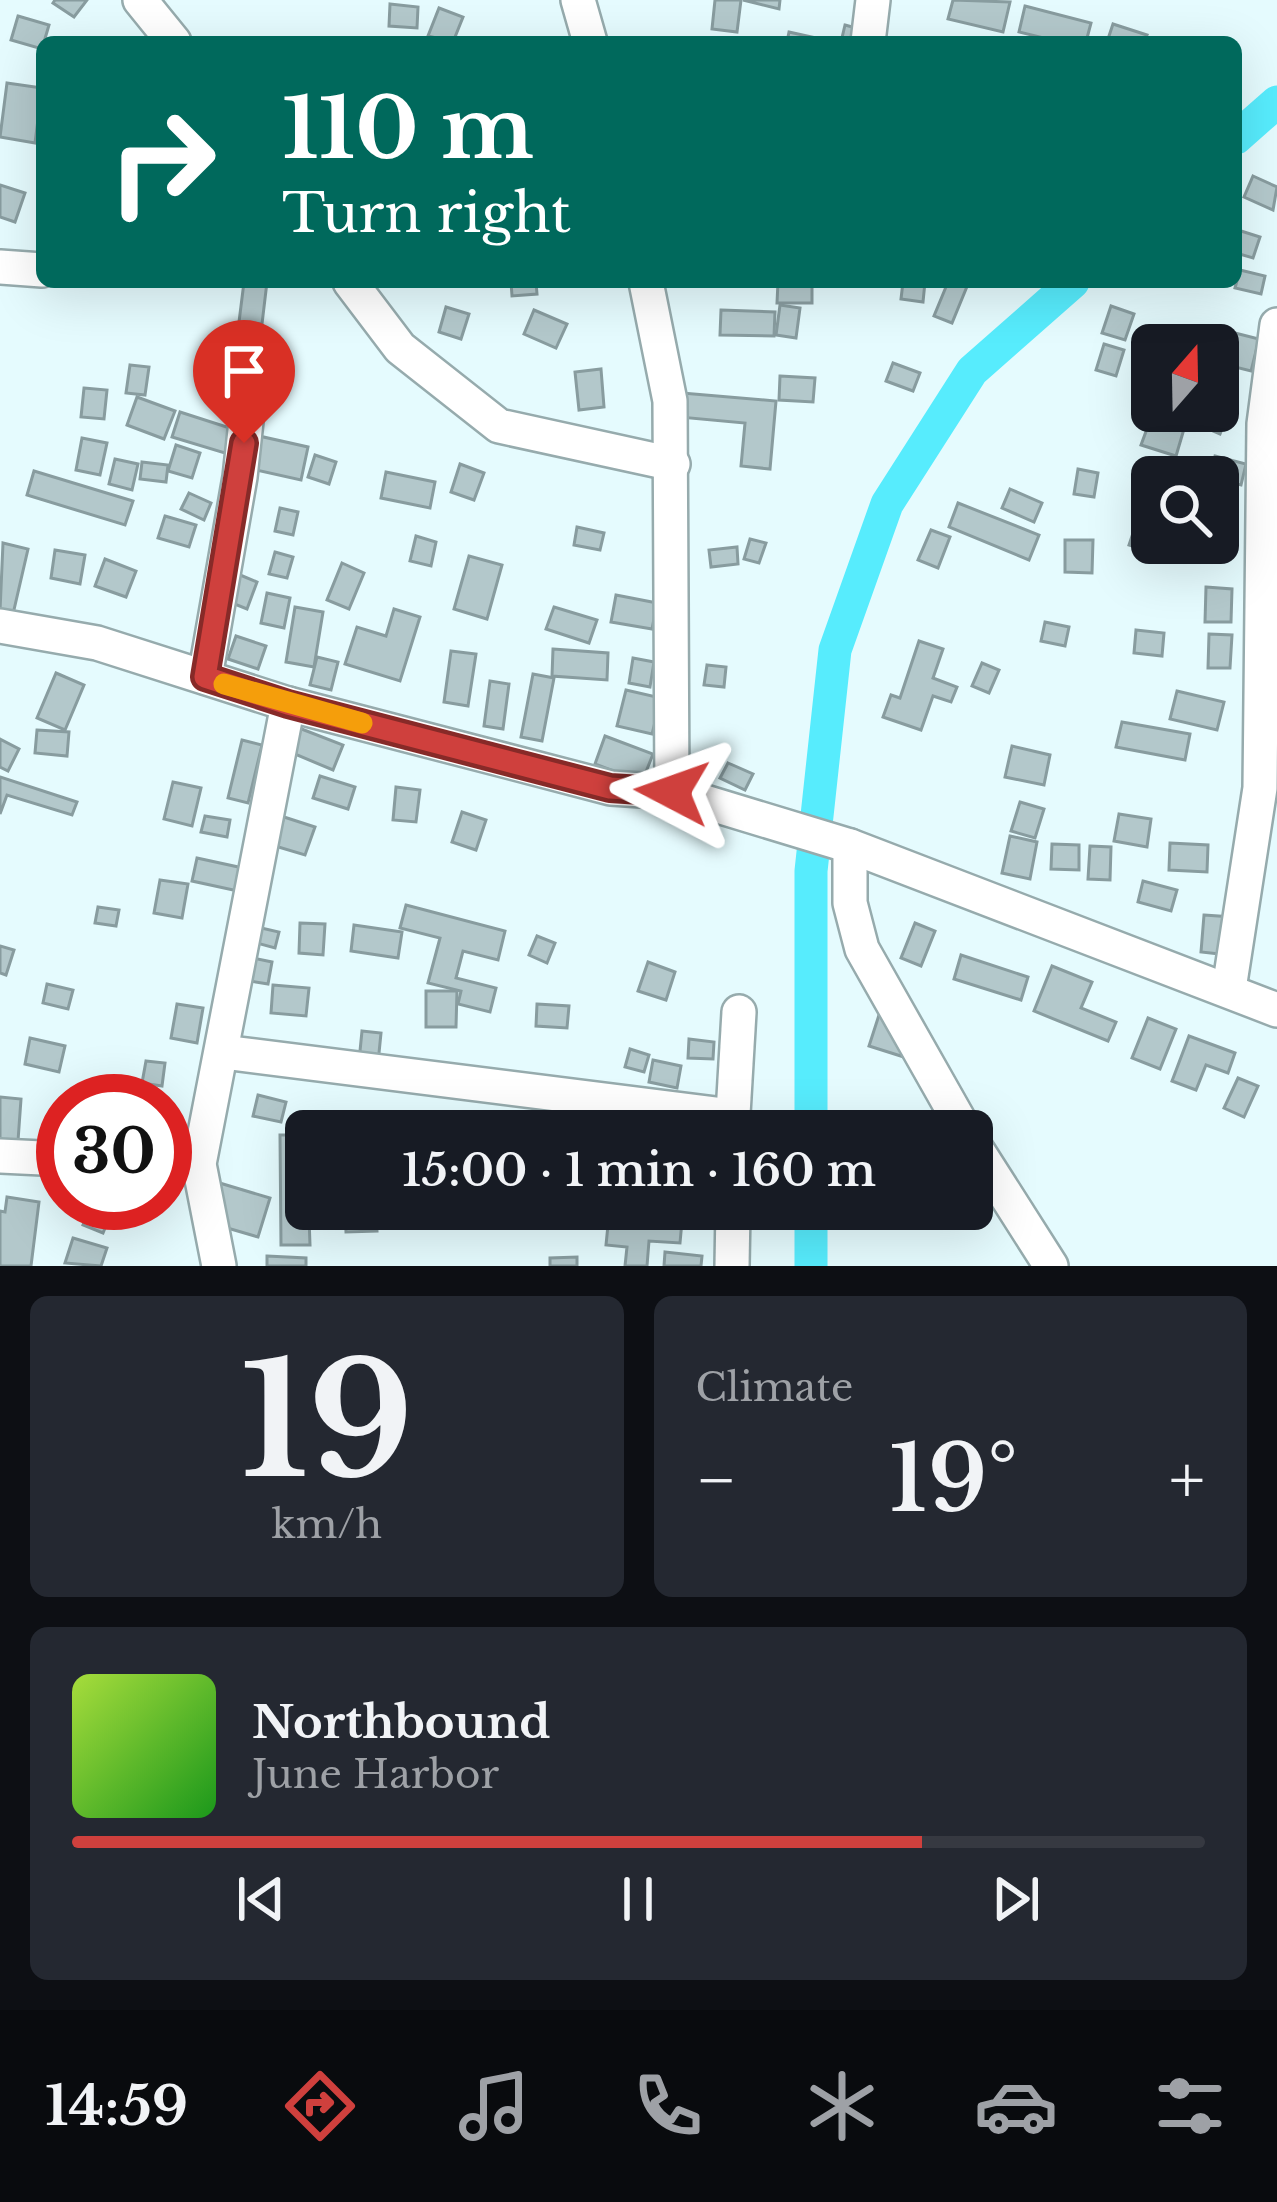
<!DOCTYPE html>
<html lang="en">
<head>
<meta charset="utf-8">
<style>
  body { margin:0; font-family:"Libre Baskerville",serif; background:#242831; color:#f1f3f6; height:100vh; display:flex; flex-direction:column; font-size:45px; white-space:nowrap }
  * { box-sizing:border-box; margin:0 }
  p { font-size:39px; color:#9ea1a6 }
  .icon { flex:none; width:66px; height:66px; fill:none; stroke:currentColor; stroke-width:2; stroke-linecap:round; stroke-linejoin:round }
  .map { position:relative; height:1266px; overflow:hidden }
  .details { display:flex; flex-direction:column; gap:30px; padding:30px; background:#0d0f14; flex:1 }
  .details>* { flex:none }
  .hud { position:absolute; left:36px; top:36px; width:1206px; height:252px; border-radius:18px; box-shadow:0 12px 48px #0002; background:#00695c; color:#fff; overflow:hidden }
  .needle { width:78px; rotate:20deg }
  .fabs { position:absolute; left:1131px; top:324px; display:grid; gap:24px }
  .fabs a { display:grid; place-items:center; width:108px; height:108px; border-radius:18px; background:#171b24; box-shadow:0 12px 48px #0002; font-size:60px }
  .speed { position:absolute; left:36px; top:1074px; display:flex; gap:24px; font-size:60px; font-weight:700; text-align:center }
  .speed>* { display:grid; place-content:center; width:156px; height:156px; border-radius:50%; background:#171b24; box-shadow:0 12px 48px #0002; line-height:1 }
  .speed .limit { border:18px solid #d22; background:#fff; color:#111 }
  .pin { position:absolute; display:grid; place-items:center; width:102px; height:102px; color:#fff; margin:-123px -51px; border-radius:50% 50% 50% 0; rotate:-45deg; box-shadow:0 0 12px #0007 }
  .pin .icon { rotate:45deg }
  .me { position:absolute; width:132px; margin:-66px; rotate:274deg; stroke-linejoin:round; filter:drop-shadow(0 0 9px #0008) }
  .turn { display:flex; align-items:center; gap:42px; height:252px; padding:0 48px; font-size:54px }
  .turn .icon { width:156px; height:156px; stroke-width:2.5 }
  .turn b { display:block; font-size:84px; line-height:102px }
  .big { font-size:90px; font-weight:600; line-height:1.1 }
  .details .tile { flex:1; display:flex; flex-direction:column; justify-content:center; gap:18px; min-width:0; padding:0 42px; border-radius:18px; background:#242831 }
  .details .dial { align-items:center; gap:0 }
  .dial b { font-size:156px; line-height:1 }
  .song { display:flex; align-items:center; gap:36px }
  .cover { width:144px; height:144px; border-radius:18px; background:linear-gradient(135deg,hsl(80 70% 55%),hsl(120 70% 35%)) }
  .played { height:12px; border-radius:6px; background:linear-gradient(90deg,#cf403d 75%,#363941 75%) }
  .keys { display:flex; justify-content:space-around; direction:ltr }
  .heat { display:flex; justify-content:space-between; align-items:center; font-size:66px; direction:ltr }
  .details .tiles { flex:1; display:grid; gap:30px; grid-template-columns:1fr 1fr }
  .tile:last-child { grid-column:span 2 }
  .trip { position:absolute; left:285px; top:1110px; width:708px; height:120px; border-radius:18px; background:#171b24; box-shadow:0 12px 48px #0002; font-weight:600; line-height:120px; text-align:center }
  .tabs { display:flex; height:192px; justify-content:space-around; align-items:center; background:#090b0e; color:#9ea1a6 }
  .tabs .icon { width:84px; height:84px }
  .tabs .current { color:#cf403d }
  .tabs b { font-size:54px; color:#f1f3f6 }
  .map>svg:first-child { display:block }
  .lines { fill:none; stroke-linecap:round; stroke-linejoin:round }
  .canal { stroke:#57ecfd; stroke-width:33 }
  .building { fill:#b3c8cb; stroke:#889c9f; stroke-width:3 }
  .minor-casing { stroke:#96abad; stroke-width:38 }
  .minor { stroke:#fff; stroke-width:33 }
  .route-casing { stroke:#872a28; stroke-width:30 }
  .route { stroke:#cf403d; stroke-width:21 }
  .slow { stroke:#f59e0b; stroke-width:21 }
</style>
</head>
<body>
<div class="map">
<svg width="1277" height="1266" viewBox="0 0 1277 1266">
  <rect width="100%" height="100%" fill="#e5fbfe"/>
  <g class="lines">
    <g class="canal">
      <path d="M1236,138L1277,102"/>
      <path d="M811,1131V871L835,650L887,504L972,371L1073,282"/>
      <path d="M811,1266V1209"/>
    </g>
  </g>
  <g class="building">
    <path d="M55,0H87L74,17L53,3Z"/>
    <path d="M715,0H741L737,32L712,29Z"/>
    <path d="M743,0H780L779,9Z"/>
    <path d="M953,0L1010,2L1003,32L948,19Z"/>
    <path d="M390,4L418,7L417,28L389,26Z"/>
    <path d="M1025,6L1091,23L1086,42H1060L1019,32Z"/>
    <path d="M439,8L463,17L453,42L428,36Z"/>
    <path d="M18,16L49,25L42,49L11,40Z"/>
    <path d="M1113,24L1147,35L1144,42H1107Z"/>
    <path d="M845,25L871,32L869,42H841Z"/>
    <path d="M789,32L834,42H787Z"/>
    <path d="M7,83L42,88L35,143L0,137Z"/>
    <path d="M1253,176L1277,187L1273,210L1244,197Z"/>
    <path d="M0,185L25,193L15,222L0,217Z"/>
    <path d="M1241,231L1260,237L1253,258L1236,253Z"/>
    <path d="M1240,270L1265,276L1261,294L1235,288Z"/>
    <path d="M244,282H267L262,324L239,322Z"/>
    <path d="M511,282H536L537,294L512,296Z"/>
    <path d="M778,282H812V303H777Z"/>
    <path d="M903,282H925L923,302L901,299Z"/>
    <path d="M948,282L968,284L952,323L934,316Z"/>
    <path d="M780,305L800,308L796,338L776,335Z"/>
    <path d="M1111,306L1134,314L1125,340L1102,333Z"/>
    <path d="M446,307L469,314L461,339L439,332Z"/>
    <path d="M534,310L567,324L556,348L524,334Z"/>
    <path d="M721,310L775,312L774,336L720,335Z"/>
    <path d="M1172,328L1192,332L1189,345H1168Z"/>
    <path d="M1235,333L1259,339L1251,371L1227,365Z"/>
    <path d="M1104,344L1124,350L1116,376L1096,370Z"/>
    <path d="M893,363L920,373L913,391L886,381Z"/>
    <path d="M130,365L149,367L145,395L126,393Z"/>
    <path d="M601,369L604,407L579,410L575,372Z"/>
    <path d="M780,376L815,378L813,402L779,400Z"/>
    <path d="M84,388L107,390L104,419L81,417Z"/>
    <path d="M682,393L776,401L770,469L741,466L745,423L679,417Z"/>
    <path d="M137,397L175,411L164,439L127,425Z"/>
    <path d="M1218,403L1230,409L1220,434L1181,417L1183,411H1218Z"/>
    <path d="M180,412L236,430L228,454L172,437Z"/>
    <path d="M1151,418L1184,429L1176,456L1141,445Z"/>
    <path d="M250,434L308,447L301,480L243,467Z"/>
    <path d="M82,438L107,443L100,475L76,470Z"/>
    <path d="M176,445L200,453L192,478L168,471Z"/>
    <path d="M315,455L336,462L329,484L308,477Z"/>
    <path d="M1215,456L1246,464L1241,485L1210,477Z"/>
    <path d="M115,459L138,464L132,490L109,484Z"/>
    <path d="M142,462L168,465L166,482L140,479Z"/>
    <path d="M460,464L484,473L474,500L451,492Z"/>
    <path d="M1078,469L1098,473L1094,497L1074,494Z"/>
    <path d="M34,471L133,501L125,525L27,495Z"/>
    <path d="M386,472L435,482L430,508L381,498Z"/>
    <path d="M1010,489L1042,503L1034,522L1002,508Z"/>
    <path d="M189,493L211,503L204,520L181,509Z"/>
    <path d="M1218,500L1237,503L1236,520L1218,518Z"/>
    <path d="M958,503L1039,535L1029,560L949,527Z"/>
    <path d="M280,508L298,512L293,535L275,531Z"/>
    <path d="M165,516L196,525L189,547L158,538Z"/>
    <path d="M1136,524L1152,529V543H1162L1158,554L1129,545Z"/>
    <path d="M577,527L604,533L600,550L574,545Z"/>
    <path d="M931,530L950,537L938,568L918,560Z"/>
    <path d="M416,536L436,542L431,566L410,561Z"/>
    <path d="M750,539L766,543L759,563L744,559Z"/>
    <path d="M1065,540H1093L1092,573L1065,572Z"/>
    <path d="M3,543L28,549L13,614L0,611Z"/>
    <path d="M1167,543H1200L1196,560L1165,552Z"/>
    <path d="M737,547L738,564L711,567L709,550Z"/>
    <path d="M55,550L85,555L80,584L51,578Z"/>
    <path d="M275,552L293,557L287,578L269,574Z"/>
    <path d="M469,556L502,565L487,619L454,609Z"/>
    <path d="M105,559L136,571L126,597L95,586Z"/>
    <path d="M342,563L364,573L349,609L327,600Z"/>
    <path d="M233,572L257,582L247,609L222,599Z"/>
    <path d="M1206,587L1232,589L1231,622H1205Z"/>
    <path d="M267,593L290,598L284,628L261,623Z"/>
    <path d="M616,595L657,603L652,629L611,622Z"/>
    <path d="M295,607L323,612L314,667L286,662Z"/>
    <path d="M554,607L597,620L589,643L546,629Z"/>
    <path d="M394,609L420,617L400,681L345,664L357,627L386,636Z"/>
    <path d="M1045,622L1069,627L1065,646L1041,641Z"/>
    <path d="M1136,630L1164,633L1162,656L1134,653Z"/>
    <path d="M1209,634L1232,635L1230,668H1208Z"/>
    <path d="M236,636L266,646L258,669L228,659Z"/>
    <path d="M919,641L943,649L933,678L957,687L951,702L933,696L921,730L883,717L891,695L900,698Z"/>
    <path d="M553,649L608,653L607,680L552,676Z"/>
    <path d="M451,651L476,654L468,706L444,702Z"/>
    <path d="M317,657L338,662L331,690L310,685Z"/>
    <path d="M633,658L654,662L650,687L629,683Z"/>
    <path d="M982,663L999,670L989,693L972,686Z"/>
    <path d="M707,665L726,667L724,687L704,685Z"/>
    <path d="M56,673L84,685L65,730L37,718Z"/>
    <path d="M533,674L554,678L542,741L521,737Z"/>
    <path d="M490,681L509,684L503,729L484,726Z"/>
    <path d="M626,690L661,698L652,734L617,726Z"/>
    <path d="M1177,691L1224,702L1217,730L1170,719Z"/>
    <path d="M1122,722L1190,734L1185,760L1116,747Z"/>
    <path d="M299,728L343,745L333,770L290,752Z"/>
    <path d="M37,730L69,732L67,756L35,753Z"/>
    <path d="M605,736L653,754L642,782L595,764Z"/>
    <path d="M0,739L19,749L8,771L0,767Z"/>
    <path d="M242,740L262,745L248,803L228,798Z"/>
    <path d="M1012,746L1050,755L1044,785L1005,777Z"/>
    <path d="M728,763L753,774L745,790L720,778Z"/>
    <path d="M320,776L355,787L348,809L313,798Z"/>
    <path d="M0,777L77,802L72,815L7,795L0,814Z"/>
    <path d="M173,782L201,788L192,826L164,819Z"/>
    <path d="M396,787L420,790L416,822L393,820Z"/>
    <path d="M1020,802L1044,809L1035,838L1011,831Z"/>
    <path d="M462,812L486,820L476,850L452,842Z"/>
    <path d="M1119,814L1151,819L1147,847L1114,841Z"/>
    <path d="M205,816L230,820L227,837L201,832Z"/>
    <path d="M284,817L315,827L305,855L275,846Z"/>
    <path d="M1010,836L1037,842L1030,879L1002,873Z"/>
    <path d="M1170,843L1208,845L1207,872L1169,870Z"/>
    <path d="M1052,844L1079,845V870L1051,869Z"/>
    <path d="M1090,846L1111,847L1110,880L1088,879Z"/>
    <path d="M197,858L252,870L247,893L192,881Z"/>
    <path d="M160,880L188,884L182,918L154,913Z"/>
    <path d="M1143,881L1177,890L1171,911L1138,902Z"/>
    <path d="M406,905L505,931L498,960L463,951L456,978L496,988L490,1012L458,1004L461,991L428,983L440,938L400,928Z"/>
    <path d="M98,907L119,910L116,926L95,923Z"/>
    <path d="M1204,915L1232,917L1229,955L1201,952Z"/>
    <path d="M300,923L325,924L323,955L299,953Z"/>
    <path d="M915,923L935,931L921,966L901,958Z"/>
    <path d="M354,925L402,932L398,958L351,951Z"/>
    <path d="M257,927L279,932L275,948L253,942Z"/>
    <path d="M537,936L555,943L547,963L529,955Z"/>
    <path d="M0,946L14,950L6,975L0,973Z"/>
    <path d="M961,955L1028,977L1021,1000L954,979Z"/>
    <path d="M248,957L272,962L268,984L244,980Z"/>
    <path d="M648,962L675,972L666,1000L638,991Z"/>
    <path d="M1052,966L1092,982L1081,1008L1116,1022L1108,1041L1034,1011Z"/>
    <path d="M47,984L73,990L68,1009L43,1003Z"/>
    <path d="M273,985L309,988L306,1016L271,1013Z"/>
    <path d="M426,991H457L456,1027H426Z"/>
    <path d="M177,1004L203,1008L197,1043L171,1038Z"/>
    <path d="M537,1004L569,1006L567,1028L536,1026Z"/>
    <path d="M879,1015L914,1026L904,1057L869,1046Z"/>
    <path d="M1148,1018L1176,1029L1160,1069L1132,1058Z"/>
    <path d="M362,1031L381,1033L378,1063L359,1061Z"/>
    <path d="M1189,1036L1235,1053L1228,1073L1206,1065L1196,1090L1172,1081Z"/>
    <path d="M30,1038L65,1046L59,1072L25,1064Z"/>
    <path d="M689,1039L714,1042L713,1059L688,1058Z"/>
    <path d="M630,1049L649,1055L644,1072L625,1067Z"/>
    <path d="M653,1060L681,1066L677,1088L649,1082Z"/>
    <path d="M146,1061L165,1063L162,1086L142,1083Z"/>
    <path d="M1238,1078L1258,1086L1244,1117L1224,1108Z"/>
    <path d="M258,1095L286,1102L281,1122L253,1116Z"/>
    <path d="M0,1097L21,1099L18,1141L0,1140Z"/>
    <path d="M492,1116L519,1122L517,1131H489Z"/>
    <path d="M630,1116L653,1123L651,1131H626Z"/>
    <path d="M858,1118L890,1121L889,1131H857Z"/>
    <path d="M280,1135H306L310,1245H281Z"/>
    <path d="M213,1181L270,1198L258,1237L200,1220Z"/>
    <path d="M7,1197L39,1202L31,1266H0V1211L5,1212Z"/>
    <path d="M92,1203H115L103,1233L83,1225Z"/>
    <path d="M345,1209H376L377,1231L346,1232Z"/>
    <path d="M859,1209H895L894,1227L858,1224Z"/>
    <path d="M609,1215L682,1221L680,1243L649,1241L647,1266H625L627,1247L606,1245Z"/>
    <path d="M73,1238L107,1248L101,1266L65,1263Z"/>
    <path d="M665,1252L702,1256L701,1266H664Z"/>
    <path d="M267,1256L306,1258V1266H267Z"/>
    <path d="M577,1257V1266H550V1258Z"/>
  </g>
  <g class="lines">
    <defs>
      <g id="minor">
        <path d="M140,0L174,42"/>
        <path d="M578,0L590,42"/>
        <path d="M868,42L873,0"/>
        <path d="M0,267L42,270"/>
        <path d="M350,282L400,348L499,426L673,464"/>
        <path d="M646,282L670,401L672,792"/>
        <path d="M0,626L97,643L288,704L611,788L672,792L850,846L1277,1010"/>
        <path d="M205,677L240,477L251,375"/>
        <path d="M850,846V903L862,949L965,1131"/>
        <path d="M1229,989L1260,788L1264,424L1277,325"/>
        <path d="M223,1052L732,1116"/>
        <path d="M732,1131L739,1012"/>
        <path d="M972,1142L1051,1266"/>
        <path d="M0,1156L63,1159"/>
        <path d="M165,1163L199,1164"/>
        <path d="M219,1266L199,1164L288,704"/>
        <path d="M732,1266L733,1209"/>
      </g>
    </defs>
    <use href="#minor" class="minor-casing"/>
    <use href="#minor" class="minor"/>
  </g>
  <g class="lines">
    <defs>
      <path id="route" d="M244,443L205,677L288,704L610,788L672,792"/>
    </defs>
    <use href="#route" class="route-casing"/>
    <use href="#route" class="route"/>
    <path class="slow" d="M224,684L362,723"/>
  </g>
</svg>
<div class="fabs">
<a><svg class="needle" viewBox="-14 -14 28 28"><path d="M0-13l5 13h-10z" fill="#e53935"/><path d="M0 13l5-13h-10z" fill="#9ea1a6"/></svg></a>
<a><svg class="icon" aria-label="search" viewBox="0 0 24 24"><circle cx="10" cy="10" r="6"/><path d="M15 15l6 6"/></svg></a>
</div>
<div class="speed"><div class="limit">30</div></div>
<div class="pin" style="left:244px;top:443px;background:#d93025"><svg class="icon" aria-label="arrive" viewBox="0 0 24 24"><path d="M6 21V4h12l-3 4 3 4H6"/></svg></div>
<svg class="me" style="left:672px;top:792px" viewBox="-20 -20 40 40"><path d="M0-17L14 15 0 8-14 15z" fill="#cf403d" stroke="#fff" stroke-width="4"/></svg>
<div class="trip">15:00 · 1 min · 160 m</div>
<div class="hud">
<div class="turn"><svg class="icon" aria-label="right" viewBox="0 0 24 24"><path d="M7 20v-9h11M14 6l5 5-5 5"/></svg><div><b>110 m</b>Turn right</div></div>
</div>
</div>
<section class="details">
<div class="tiles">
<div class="tile dial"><b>19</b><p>km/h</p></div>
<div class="tile"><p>Climate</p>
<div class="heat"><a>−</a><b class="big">19°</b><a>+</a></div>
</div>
<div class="tile">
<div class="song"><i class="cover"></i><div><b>Northbound</b><p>June Harbor</p></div></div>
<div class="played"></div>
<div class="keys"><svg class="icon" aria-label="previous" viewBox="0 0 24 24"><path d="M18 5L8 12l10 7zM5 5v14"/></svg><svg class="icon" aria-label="pause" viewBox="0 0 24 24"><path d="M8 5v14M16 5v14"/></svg><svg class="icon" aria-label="next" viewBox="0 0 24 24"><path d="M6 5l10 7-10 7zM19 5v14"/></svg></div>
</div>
</div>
</section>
<nav class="tabs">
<b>14:59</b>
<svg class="icon current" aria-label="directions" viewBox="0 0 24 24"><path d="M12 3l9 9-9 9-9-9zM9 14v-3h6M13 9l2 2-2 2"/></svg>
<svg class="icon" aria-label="music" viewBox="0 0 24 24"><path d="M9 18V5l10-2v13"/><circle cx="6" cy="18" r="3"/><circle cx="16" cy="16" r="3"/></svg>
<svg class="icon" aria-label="phone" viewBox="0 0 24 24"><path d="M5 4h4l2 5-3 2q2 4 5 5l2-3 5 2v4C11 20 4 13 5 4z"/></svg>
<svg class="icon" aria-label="climate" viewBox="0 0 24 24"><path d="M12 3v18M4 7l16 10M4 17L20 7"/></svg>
<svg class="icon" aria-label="car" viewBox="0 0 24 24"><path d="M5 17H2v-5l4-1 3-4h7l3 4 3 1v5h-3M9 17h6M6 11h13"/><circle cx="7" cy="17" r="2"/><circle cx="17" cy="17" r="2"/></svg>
<svg class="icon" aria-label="filters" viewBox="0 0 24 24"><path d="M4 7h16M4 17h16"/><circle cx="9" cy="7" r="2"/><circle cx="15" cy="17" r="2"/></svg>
</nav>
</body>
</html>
